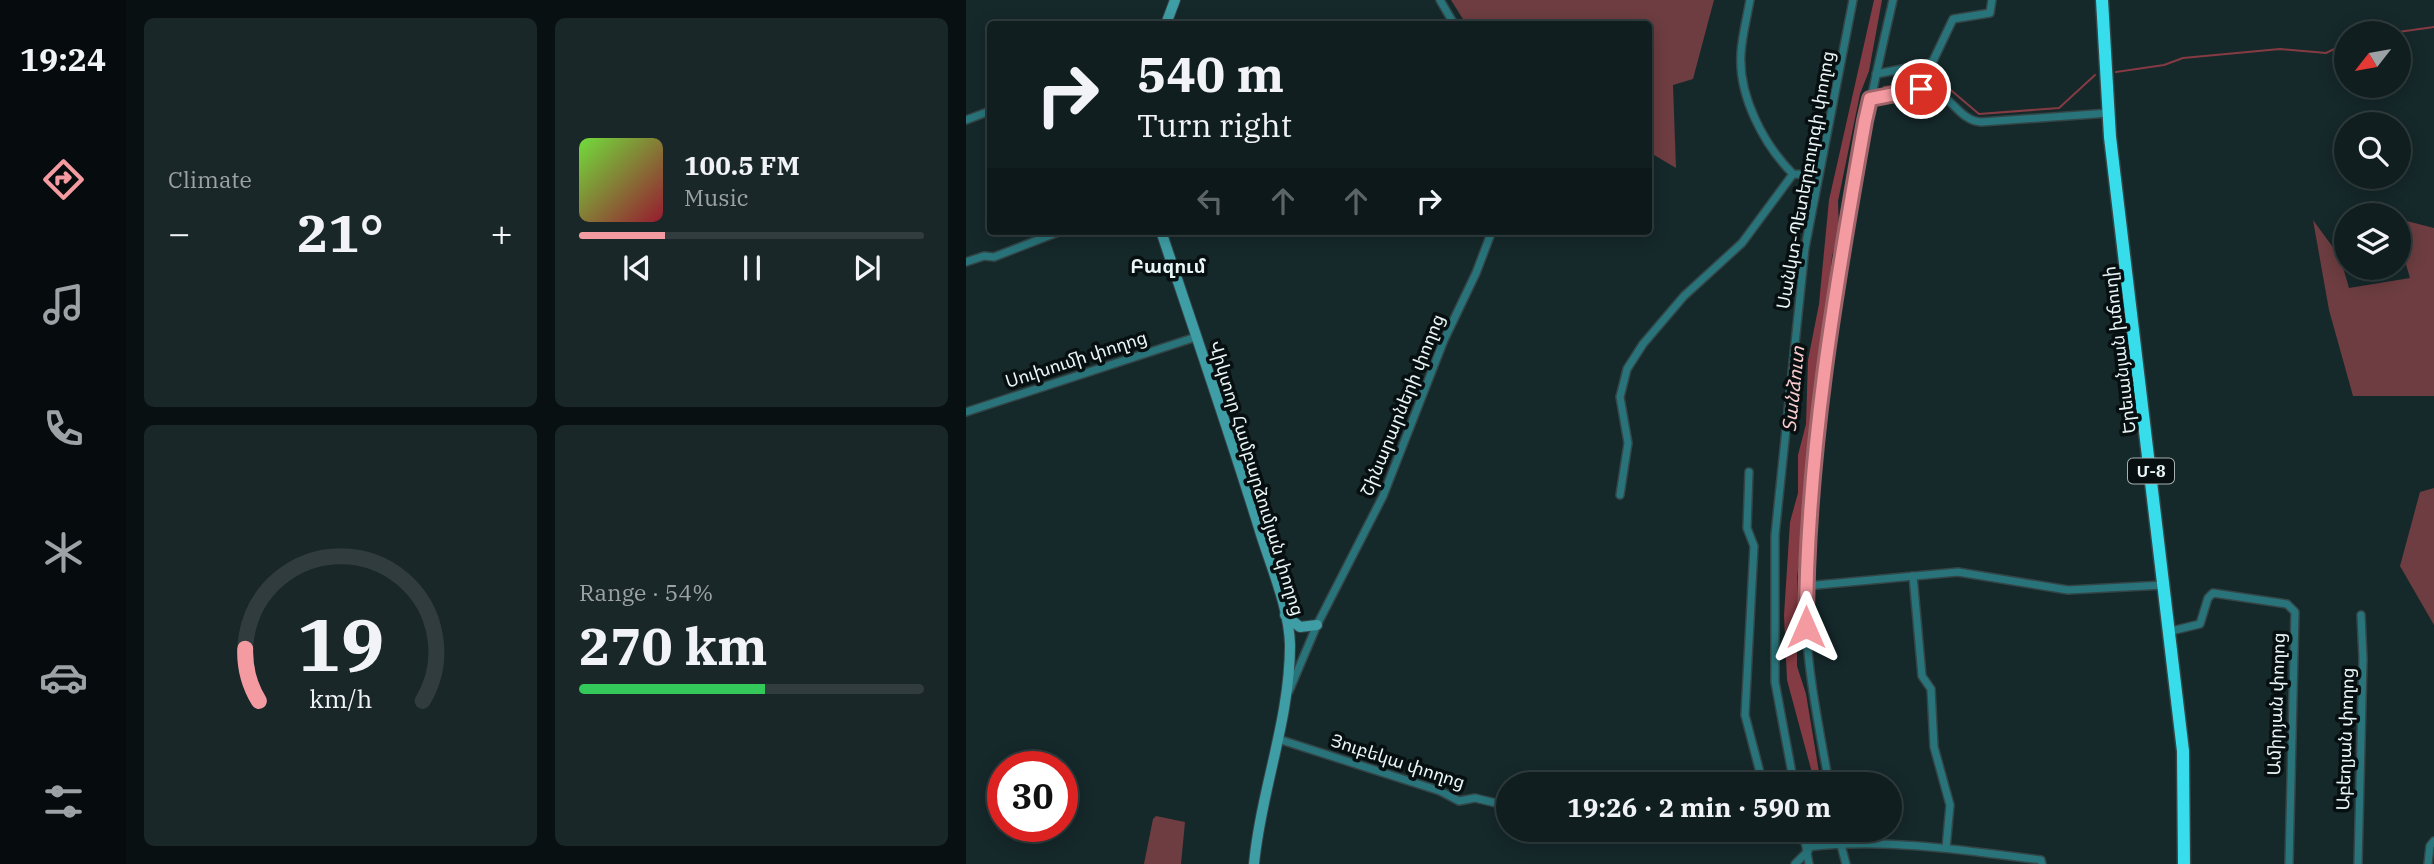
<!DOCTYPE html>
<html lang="en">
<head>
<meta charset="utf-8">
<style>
  body { margin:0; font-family:"IBM Plex Serif","Noto Sans Armenian",serif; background:#192729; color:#f1f3f6; height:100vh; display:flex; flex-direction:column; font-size:26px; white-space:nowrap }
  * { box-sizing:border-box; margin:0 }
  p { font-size:23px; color:#9ca2a5 }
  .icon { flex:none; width:38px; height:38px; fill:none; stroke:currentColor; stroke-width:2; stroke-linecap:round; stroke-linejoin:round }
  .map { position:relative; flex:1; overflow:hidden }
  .side { display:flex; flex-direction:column; gap:18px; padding:18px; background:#091012; width:840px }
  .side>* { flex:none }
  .hud { position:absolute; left:21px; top:21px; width:665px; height:214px; border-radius:7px; box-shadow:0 4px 18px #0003,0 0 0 2px #303c3e; background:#101e20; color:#f1f3f6; overflow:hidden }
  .needle { width:46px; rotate:239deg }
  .fabs { position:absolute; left:1368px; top:21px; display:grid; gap:14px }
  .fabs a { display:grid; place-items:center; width:77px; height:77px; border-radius:50%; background:#101e20; box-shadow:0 4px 18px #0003,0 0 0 2px #303c3e; font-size:35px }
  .speed { position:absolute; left:21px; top:751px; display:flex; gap:14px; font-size:35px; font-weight:700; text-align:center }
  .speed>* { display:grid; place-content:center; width:91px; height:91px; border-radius:50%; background:#101e20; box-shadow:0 4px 18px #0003,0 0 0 2px #303c3e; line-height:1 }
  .speed .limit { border:10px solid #d22; background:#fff; color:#111 }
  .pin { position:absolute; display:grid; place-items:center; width:60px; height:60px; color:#fff; margin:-30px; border:4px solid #fff; border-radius:50%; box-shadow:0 2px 7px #0007 }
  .me { position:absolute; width:77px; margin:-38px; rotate:0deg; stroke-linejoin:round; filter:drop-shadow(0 0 5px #0008) }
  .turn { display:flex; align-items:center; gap:24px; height:147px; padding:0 35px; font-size:32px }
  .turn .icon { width:91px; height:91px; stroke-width:2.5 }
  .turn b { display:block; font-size:49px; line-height:60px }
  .lanes { display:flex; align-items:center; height:66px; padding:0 35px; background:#0003; justify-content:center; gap:35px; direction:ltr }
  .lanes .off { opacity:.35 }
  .big { font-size:52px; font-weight:800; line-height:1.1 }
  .side .widget { flex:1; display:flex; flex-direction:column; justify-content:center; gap:10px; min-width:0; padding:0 24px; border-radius:10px; background:#192729 }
  .side .dial { align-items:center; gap:0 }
  .dial svg { height:182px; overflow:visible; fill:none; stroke:#303c3e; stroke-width:7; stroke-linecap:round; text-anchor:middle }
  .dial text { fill:#f1f3f6; stroke:none }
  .song { display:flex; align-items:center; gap:21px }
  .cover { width:84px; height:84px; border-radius:10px; background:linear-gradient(135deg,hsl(100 70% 55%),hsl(350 70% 35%)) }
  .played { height:7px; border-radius:4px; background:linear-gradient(90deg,#f49aa1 25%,#303c3e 25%) }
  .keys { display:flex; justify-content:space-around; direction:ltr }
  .heat { display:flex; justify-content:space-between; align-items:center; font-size:38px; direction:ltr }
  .charge { height:10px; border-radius:5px; background:linear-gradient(90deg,#34c759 54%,#303c3e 0) }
  .side .tiles { flex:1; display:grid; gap:18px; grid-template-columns:repeat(2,1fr) }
  .trip { position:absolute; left:530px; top:772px; width:406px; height:70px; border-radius:35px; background:#101e20; box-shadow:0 4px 18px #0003,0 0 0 2px #303c3e; font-weight:800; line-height:70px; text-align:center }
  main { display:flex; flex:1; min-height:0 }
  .dock { display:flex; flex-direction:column; width:126px; justify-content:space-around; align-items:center; background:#060c0d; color:#9ca2a5 }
  .dock .icon { width:49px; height:49px }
  .dock .selected { color:#f49aa1 }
  .dock b { font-size:32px; color:#f1f3f6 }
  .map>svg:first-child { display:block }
  .green { fill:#6d3d41 }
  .water { fill:#853b43 }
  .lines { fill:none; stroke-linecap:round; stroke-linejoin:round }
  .stream { stroke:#853b43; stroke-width:2 }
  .street-casing { stroke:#334547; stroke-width:10 }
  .secondary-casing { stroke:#334547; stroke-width:12 }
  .highway-casing { stroke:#334547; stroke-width:15 }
  .street { stroke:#28747a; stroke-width:7 }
  .secondary { stroke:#3f9da5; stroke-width:10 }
  .highway { stroke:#37ddea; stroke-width:12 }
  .route-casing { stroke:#9f6469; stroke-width:18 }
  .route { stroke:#f49aa1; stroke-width:12 }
  .labels { text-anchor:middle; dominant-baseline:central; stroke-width:7; stroke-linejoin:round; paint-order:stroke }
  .shield { fill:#070f10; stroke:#a5b0b1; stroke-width:2 }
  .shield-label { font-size:16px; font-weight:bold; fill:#e9f5f6 }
  .street-label { font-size:18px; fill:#e9f5f6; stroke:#070f10 }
  .neighbourhood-label { font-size:19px; font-weight:bold; fill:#e9f5f6; stroke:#070f10 }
  .water-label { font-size:19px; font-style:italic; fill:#f9cbcd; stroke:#070f10 }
</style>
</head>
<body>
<main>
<nav class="dock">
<b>19:24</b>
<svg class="icon selected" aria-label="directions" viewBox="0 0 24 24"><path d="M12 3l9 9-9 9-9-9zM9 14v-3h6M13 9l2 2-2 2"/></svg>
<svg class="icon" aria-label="music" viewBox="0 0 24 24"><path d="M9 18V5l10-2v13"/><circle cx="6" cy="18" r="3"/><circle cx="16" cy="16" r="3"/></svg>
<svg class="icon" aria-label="phone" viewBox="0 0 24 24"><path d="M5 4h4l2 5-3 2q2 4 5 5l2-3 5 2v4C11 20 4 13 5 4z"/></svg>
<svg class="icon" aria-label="climate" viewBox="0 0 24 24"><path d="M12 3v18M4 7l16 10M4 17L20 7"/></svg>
<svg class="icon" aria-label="car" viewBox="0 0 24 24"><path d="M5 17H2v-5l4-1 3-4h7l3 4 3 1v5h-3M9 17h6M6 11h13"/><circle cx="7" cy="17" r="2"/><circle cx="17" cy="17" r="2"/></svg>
<svg class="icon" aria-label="filters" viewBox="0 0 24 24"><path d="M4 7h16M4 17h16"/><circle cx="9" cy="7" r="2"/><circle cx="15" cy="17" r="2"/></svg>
</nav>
<section class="side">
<div class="tiles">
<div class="widget"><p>Climate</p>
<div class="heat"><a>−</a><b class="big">21°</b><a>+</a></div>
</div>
<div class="widget">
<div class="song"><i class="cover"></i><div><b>100.5 FM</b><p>Music</p></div></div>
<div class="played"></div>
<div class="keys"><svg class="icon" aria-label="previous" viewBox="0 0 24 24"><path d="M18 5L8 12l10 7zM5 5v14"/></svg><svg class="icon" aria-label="pause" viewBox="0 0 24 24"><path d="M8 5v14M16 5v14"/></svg><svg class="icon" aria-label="next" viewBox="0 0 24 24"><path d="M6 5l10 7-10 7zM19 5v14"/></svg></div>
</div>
<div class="widget dial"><svg viewBox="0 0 100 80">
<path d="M14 69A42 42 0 1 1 86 69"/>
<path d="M14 69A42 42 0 0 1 8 46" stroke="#f49aa1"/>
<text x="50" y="56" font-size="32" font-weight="700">19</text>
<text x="50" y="72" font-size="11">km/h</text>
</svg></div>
<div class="widget"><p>Range · 54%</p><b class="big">270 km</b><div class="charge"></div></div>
</div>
</section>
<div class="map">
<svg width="1468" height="864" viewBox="0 0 1468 864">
  <rect width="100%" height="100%" fill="#15282a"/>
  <g class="green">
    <path d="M485,0H748L727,79L707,85L710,168L683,152L682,24H500Z"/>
    <path d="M1433,219L1468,228V396H1387L1363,310L1347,220L1374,257L1383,288L1444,278L1433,241Z"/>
    <path d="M1468,488V625L1434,566L1454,492Z"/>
    <path d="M190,816L219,822L215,864H178L187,819Z"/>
  </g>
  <path class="water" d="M908,0H916L903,71L894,94L872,201L873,231L866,256L861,315L848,397L841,493L831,578V666L840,694L855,784H849L821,680L818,615L824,522L832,493V455L840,424L842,360L853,304L863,200Z"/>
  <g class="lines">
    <g class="stream">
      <path d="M1425,33L1468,27"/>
      <path d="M1150,72L1198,65L1217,58L1314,49L1360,53L1381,43"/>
      <path d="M918,87L973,80L1013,114L1093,108L1129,75"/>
    </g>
    <defs>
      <g id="street">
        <path d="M474,0L488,24"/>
        <path d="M784,0C781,17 776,36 775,53C772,96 798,145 827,174L852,175"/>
        <path d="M910,74L962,64L967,61L987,19L1024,13L1026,0"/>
        <path d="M904,99C922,96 952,84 970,92C987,99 995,121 1015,122L1143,113"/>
        <path d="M0,120L24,111"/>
        <path d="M0,262L18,256L28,257L95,231"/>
        <path d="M0,412L230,337"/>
        <path d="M783,472L781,528L788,546L779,715L797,784"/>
        <path d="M654,495L662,443L654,397L661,369L677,344L718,296L776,243L827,174"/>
        <path d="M947,576L956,676L965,689L968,747L984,805L980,848"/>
        <path d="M840,586L992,572L1102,590L1198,585"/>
        <path d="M1205,631L1234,624L1242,598L1247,593L1321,604L1329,612L1323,864"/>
        <path d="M323,691L351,625L417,496L478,340L510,273L526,231"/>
        <path d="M312,739L474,791L493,801L509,798L542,806"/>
        <path d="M828,784L809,682V535L839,248L887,0"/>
        <path d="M863,784C854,732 843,680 840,627C838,561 845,493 852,427C867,283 894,141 927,0"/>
        <path d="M815,830L840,842"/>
        <path d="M837,830L843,864"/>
        <path d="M871,830L880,864"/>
        <path d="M841,847C919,838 998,850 1075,860L1076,864"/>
        <path d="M829,864L842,851"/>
        <path d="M1392,864L1397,659L1395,615"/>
        <path d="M1462,864L1464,846L1468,841"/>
      </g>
      <g id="secondary">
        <path d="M200,24L209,0"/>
        <path d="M195,231C228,330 262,428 293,528C304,565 323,606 324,645C324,720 295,790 288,864"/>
        <path d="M319,615L334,627L351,625"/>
      </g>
      <path id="highway" d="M1136,0L1144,137L1217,751L1218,864"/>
    </defs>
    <use href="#street" class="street-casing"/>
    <use href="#secondary" class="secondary-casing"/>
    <use href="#highway" class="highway-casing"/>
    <use href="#street" class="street"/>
    <use href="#secondary" class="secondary"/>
    <use href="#highway" class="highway"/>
  </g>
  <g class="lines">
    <defs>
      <path id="route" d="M840,627C840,457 869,289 899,121L904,99L955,89"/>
    </defs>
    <use href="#route" class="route-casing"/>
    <use href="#route" class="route"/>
  </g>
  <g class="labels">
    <rect class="shield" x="1162" y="458.5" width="46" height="25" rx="5"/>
    <g class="shield-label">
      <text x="1185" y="471">Մ-8</text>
    </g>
    <g class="street-label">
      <text transform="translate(839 180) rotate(-80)">Սանկտ-Պետերբուրգի փողոց</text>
      <text transform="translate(1153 350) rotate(-97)">Երեւանյան խճուղի</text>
      <text transform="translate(110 359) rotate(-18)">Սուխումի փողոց</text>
      <text transform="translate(436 405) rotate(-68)">Շինարարների փողոց</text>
      <text transform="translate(291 478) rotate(73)">Վիկտոր Համբարձումյան փողոց</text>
      <text transform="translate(1310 704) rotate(-88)">Ամիրյան փողոց</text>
      <text transform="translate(1379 739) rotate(-88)">Աբեղյան փողոց</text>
      <text transform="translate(432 761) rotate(18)">Յուբեկա փողոց</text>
    </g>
    <g class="neighbourhood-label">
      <text x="202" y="266">Բազում</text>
    </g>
    <g class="water-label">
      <text transform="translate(827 389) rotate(-84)">Տանձուտ</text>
    </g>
  </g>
</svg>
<div class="fabs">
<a><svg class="needle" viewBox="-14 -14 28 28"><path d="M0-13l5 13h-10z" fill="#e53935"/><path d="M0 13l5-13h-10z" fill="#9ca2a5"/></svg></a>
<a><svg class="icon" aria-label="search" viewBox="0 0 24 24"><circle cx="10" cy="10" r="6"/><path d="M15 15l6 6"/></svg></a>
<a><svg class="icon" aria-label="layers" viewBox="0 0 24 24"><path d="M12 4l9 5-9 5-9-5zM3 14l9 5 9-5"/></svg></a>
</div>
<div class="speed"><div class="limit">30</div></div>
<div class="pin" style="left:955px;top:89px;background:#d93025"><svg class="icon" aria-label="arrive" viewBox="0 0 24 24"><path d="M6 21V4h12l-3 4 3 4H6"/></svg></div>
<svg class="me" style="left:840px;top:627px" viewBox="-20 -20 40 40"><path d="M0-17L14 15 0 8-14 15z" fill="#f49aa1" stroke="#fff" stroke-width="4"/></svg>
<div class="trip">19:26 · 2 min · 590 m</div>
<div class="hud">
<div class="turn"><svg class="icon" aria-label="right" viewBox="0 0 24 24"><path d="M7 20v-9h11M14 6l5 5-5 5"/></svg><div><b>540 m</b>Turn right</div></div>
<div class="lanes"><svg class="icon off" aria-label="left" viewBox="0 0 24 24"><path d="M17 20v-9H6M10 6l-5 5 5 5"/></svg><svg class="icon off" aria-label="ahead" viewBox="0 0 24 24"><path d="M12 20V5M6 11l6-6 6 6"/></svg><svg class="icon off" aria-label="ahead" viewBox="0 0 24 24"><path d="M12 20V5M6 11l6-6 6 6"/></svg><svg class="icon" aria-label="right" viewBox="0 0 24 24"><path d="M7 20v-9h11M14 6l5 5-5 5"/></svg></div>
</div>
</div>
</main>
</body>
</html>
